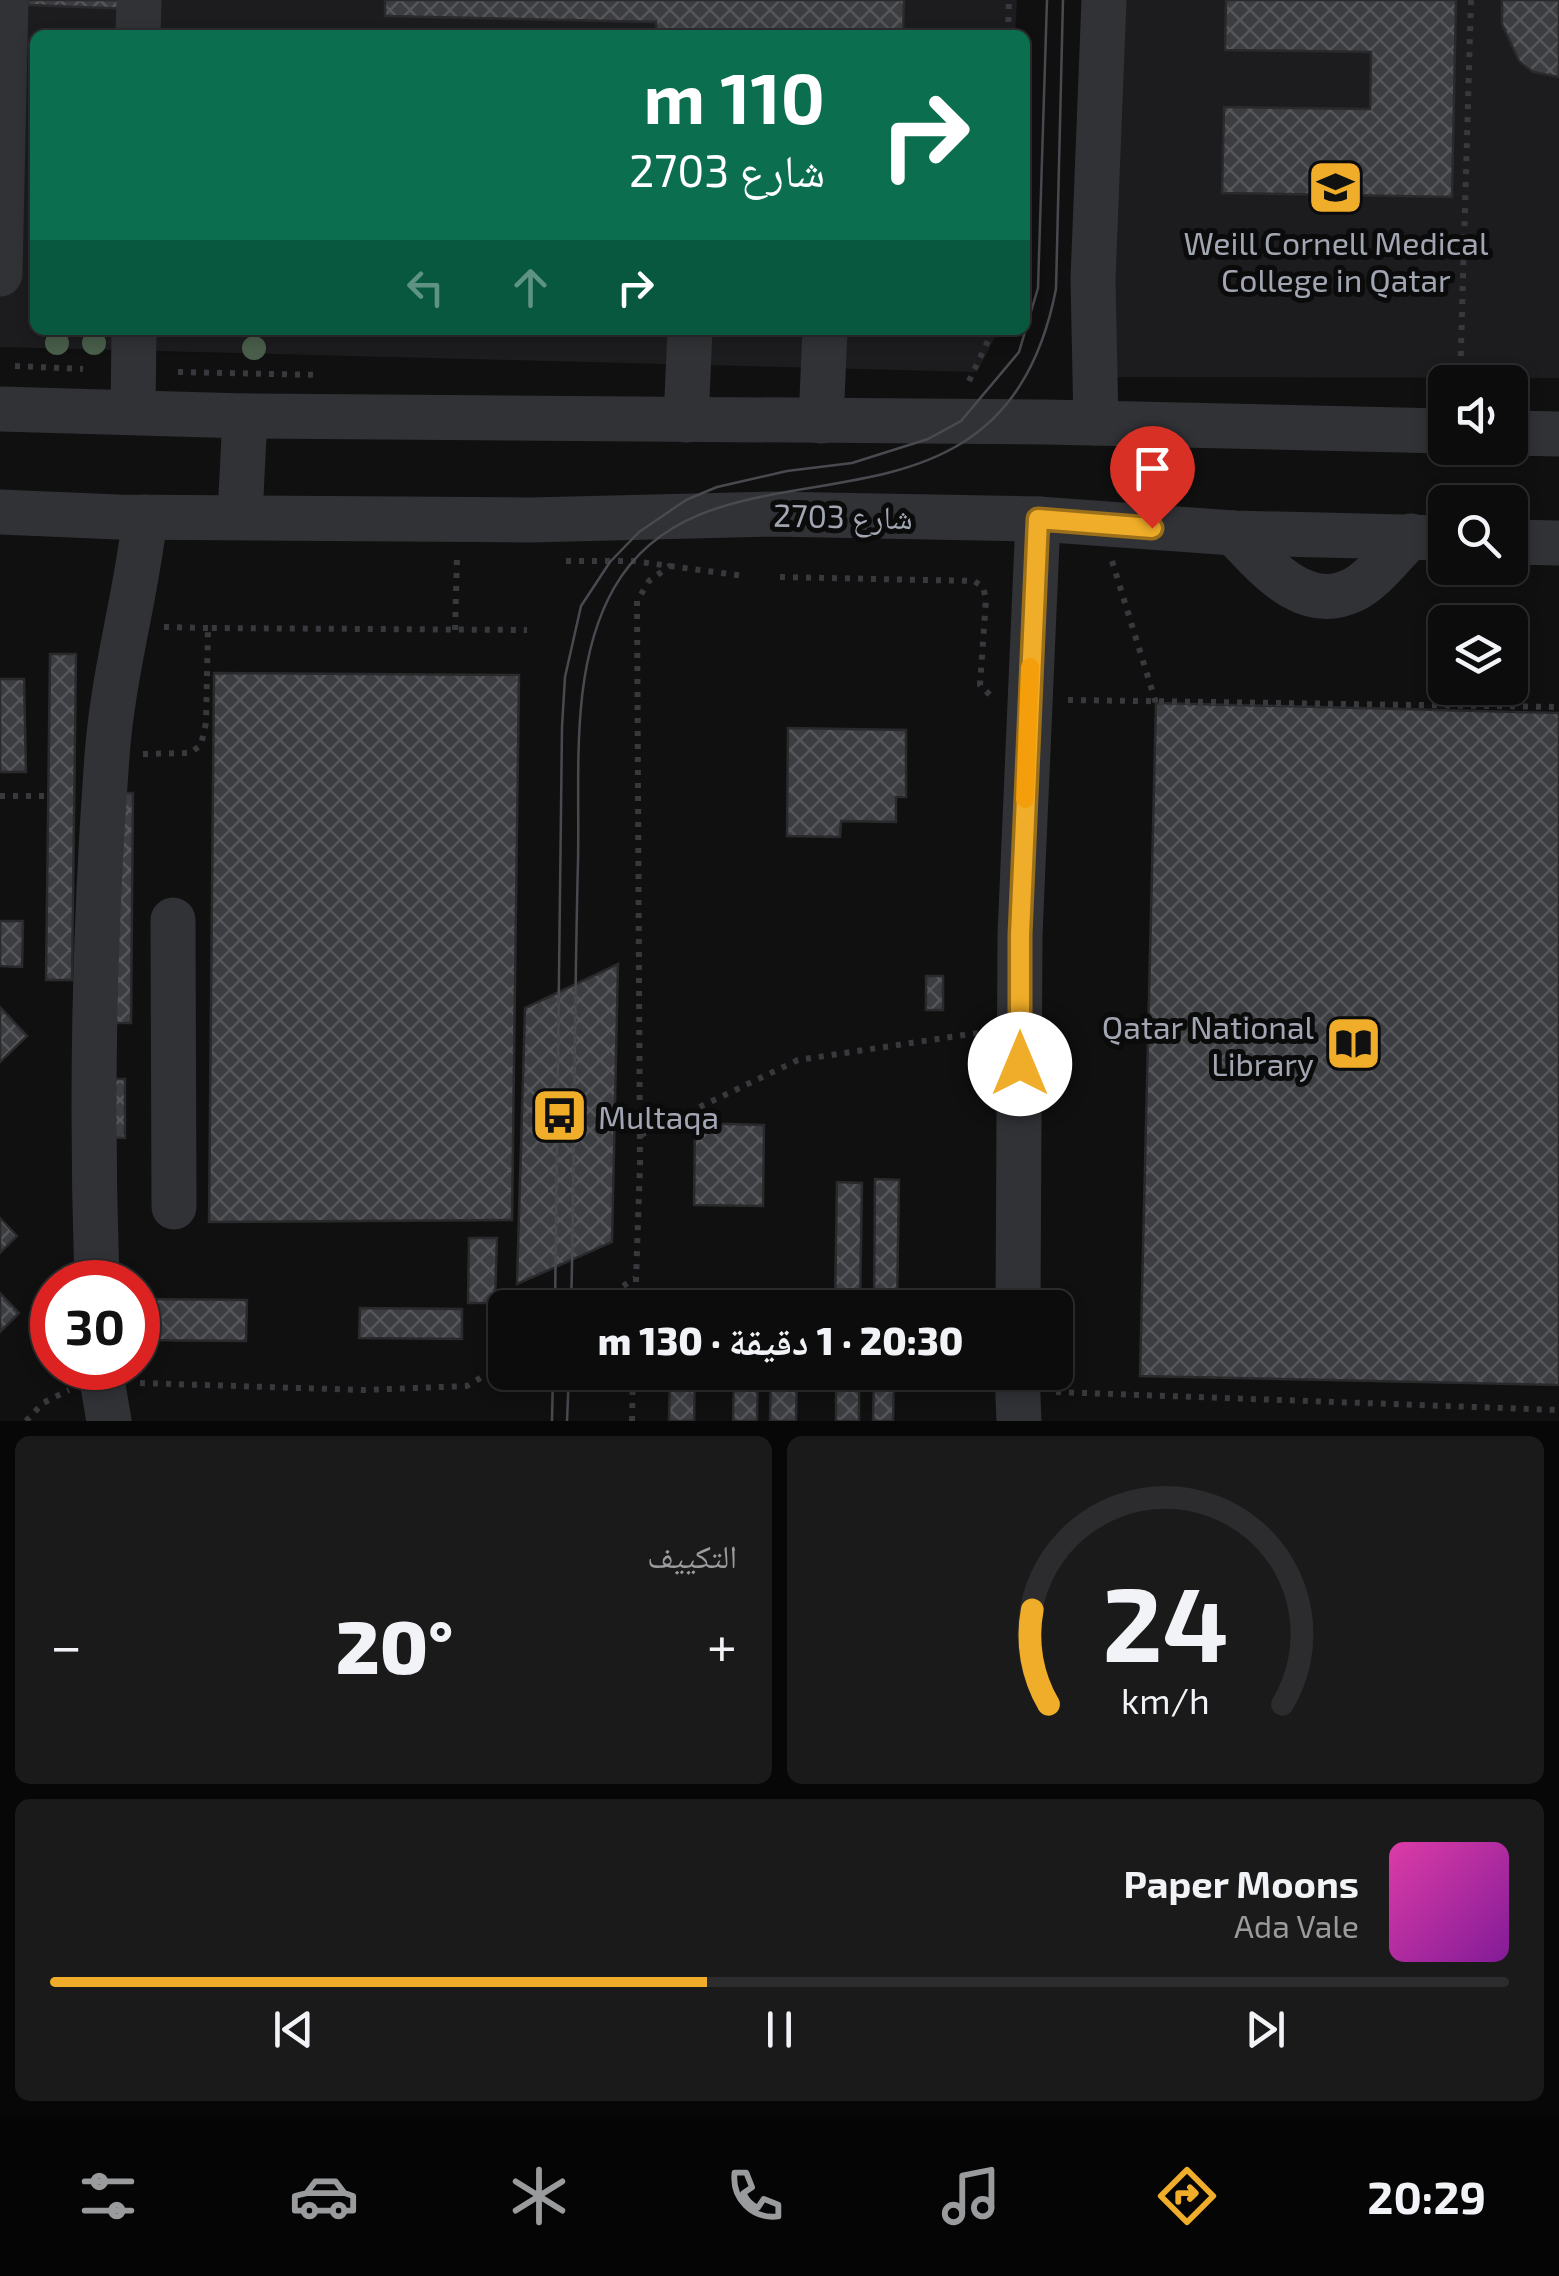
<!DOCTYPE html>
<html lang="ar">
<head>
<meta charset="utf-8">
<style>
  body { margin:0; font-family:"Exo 2","Noto Naskh Arabic",sans-serif; background:#1a1a1b; color:#f1f3f6; direction:rtl; height:100vh; display:flex; flex-direction:column; font-size:38px; white-space:nowrap }
  * { box-sizing:border-box; margin:0 }
  p { font-size:32px; color:#9a9b9d }
  .icon { flex:none; width:55px; height:55px; fill:none; stroke:currentColor; stroke-width:2; stroke-linecap:round; stroke-linejoin:round }
  .map { position:relative; height:1421px; overflow:hidden; direction:ltr }
  .details { display:flex; flex-direction:column; gap:15px; padding:15px; background:#070707; flex:1 }
  .details>* { flex:none }
  .top-card { position:absolute; left:30px; top:30px; width:1000px; height:305px; border-radius:15px; box-shadow:0 5px 15px #0003,0 0 0 2px #2c2c2e; direction:rtl; background:#0b6e4f; color:#fff; overflow:hidden }
  .buttons { position:absolute; left:1428px; top:365px; display:grid; gap:20px }
  .buttons a { display:grid; place-items:center; width:100px; height:100px; border-radius:15px; background:#0c0c0d; box-shadow:0 5px 15px #0003,0 0 0 2px #2c2c2e; font-size:50px }
  .speed { position:absolute; left:30px; top:1260px; display:flex; gap:20px; font-size:50px; font-weight:700; text-align:center }
  .speed>* { display:grid; place-content:center; width:130px; height:130px; border-radius:50%; background:#0c0c0d; box-shadow:0 5px 15px #0003,0 0 0 2px #2c2c2e; line-height:1 }
  .speed .limit { border:15px solid #d22; background:#fff; color:#111 }
  .pin { position:absolute; display:grid; place-items:center; width:85px; height:85px; color:#fff; margin:-102px -42px; border-radius:50% 50% 50% 0; rotate:-45deg; box-shadow:0 0 10px #0007 }
  .pin .icon { rotate:45deg }
  .me { position:absolute; width:110px; margin:-55px; rotate:0deg; stroke-linejoin:round; filter:drop-shadow(0 0 8px #0008) }
  .turn { display:flex; align-items:center; gap:35px; height:210px; padding:0 40px; font-size:45px }
  .turn .icon { width:130px; height:130px; stroke-width:2.5 }
  .turn b { display:block; font-size:70px; line-height:85px }
  .lanes { display:flex; align-items:center; height:95px; padding:0 40px; background:#0003; justify-content:center; gap:50px; direction:ltr }
  .lanes .off { opacity:.35 }
  .big { font-size:75px; font-weight:800; line-height:1.1 }
  .details .tile { flex:1; display:flex; flex-direction:column; justify-content:center; gap:15px; min-width:0; padding:0 35px; border-radius:15px; background:#1a1a1b }
  .details .dial { align-items:center; gap:0 }
  .dial svg { height:260px; overflow:visible; fill:none; stroke:#2c2c2e; stroke-width:7; stroke-linecap:round; text-anchor:middle }
  .dial text { fill:#f1f3f6; stroke:none }
  .song { display:flex; align-items:center; gap:30px }
  .cover { width:120px; height:120px; border-radius:15px; background:linear-gradient(135deg,hsl(320 70% 55%),hsl(290 70% 35%)) }
  .played { height:10px; border-radius:5px; background:linear-gradient(90deg,#f0ad29 45%,#2c2c2e 45%) }
  .keys { display:flex; justify-content:space-around; direction:ltr }
  .heat { display:flex; justify-content:space-between; align-items:center; font-size:55px; direction:ltr }
  .details .tiles { flex:1; display:grid; gap:15px; grid-template-columns:1fr 1fr }
  .tile:last-child { grid-column:span 2 }
  .trip { position:absolute; left:488px; top:1290px; width:585px; height:100px; border-radius:15px; background:#0c0c0d; box-shadow:0 5px 15px #0003,0 0 0 2px #2c2c2e; font-weight:800; line-height:100px; text-align:center; direction:rtl }
  .tabs { display:flex; height:160px; justify-content:space-around; align-items:center; background:#050505; color:#9a9b9d }
  .tabs .icon { width:70px; height:70px }
  .tabs .active { color:#f0ad29 }
  .tabs b { font-size:45px; color:#f1f3f6 }
  .map>svg:first-child { display:block }
  .built { fill:#1c1c1e }
  .building { fill:url(#building-cross-hatch); stroke:#2a2a2d; stroke-width:2.5 }
  .lines { fill:none; stroke-linecap:round; stroke-linejoin:round }
  .path { stroke:#37393d; stroke-width:6; stroke-dasharray:5 8; stroke-linecap:butt }
  .minor { stroke:#313236; stroke-width:45 }
  .tram { stroke:#484a4f; stroke-width:2.5 }
  .tree { fill:#495e4b }
  .route-casing { stroke:#9c701b; stroke-width:25 }
  .route { stroke:#f0ad29; stroke-width:18 }
  .slow { stroke:#f59e0b; stroke-width:18 }
  .labels { text-anchor:middle; dominant-baseline:central; stroke-width:10; stroke-linejoin:round; paint-order:stroke }
  .poi-label { font-size:32px; fill:#a1a6b2; stroke:#0b0b0c }
  .street-label { font-size:32px; fill:#a1a6b2; stroke:#0b0b0c }
</style>
</head>
<body>
<div class="map">
<svg width="1559" height="1421" viewBox="0 0 1559 1421">
  <defs>
    <pattern id="building-cross-hatch" width="8" height="8" patternUnits="userSpaceOnUse" patternTransform="scale(2.5)"><rect width="8" height="8" fill="#3c3d41"/><path d="M0 0l8 8M0 8l8-8" fill="none" stroke="#55565a"/></pattern>
  </defs>
  <rect width="100%" height="100%" fill="#101011"/>
  <g class="built">
    <path d="M0,0H1017L1015,35H35V330H999L977,372L0,347Z"/>
    <path d="M1116,0H1559V378L1111,377Z"/>
  </g>
  <g class="building">
    <path d="M28,0H132V9L28,5Z"/>
    <path d="M385,0H904L903,35H656V22L385,16Z"/>
    <path d="M1226,0H1456L1452,197L1222,193L1224,107L1370,109L1371,52L1225,50Z"/>
    <path d="M1502,0H1559V77L1533,72L1519,61L1502,24Z"/>
    <path d="M50,654H76L72,980H46Z"/>
    <path d="M214,673L519,675L512,1220L209,1222Z"/>
    <path d="M0,679H24L26,772H0Z"/>
    <path d="M1156,703L1559,713V1385L1140,1376Z"/>
    <path d="M788,728L906,730V797H896V822L841,821L840,837L787,836Z"/>
    <path d="M108,793H133L131,1023H105Z"/>
    <path d="M0,921H23L22,967L0,966Z"/>
    <path d="M618,964L612,1242L517,1284L525,1008Z"/>
    <rect x="926" y="976" width="17" height="34"/>
    <path d="M0,1007L27,1036L0,1062Z"/>
    <path d="M103,1079H125V1138L102,1137Z"/>
    <path d="M695,1123L764,1125L763,1206L694,1205Z"/>
    <path d="M875,1179L899,1180L897,1308H874Z"/>
    <path d="M837,1182L862,1183L860,1308H835Z"/>
    <path d="M0,1218L17,1236L0,1253Z"/>
    <path d="M469,1238H497L495,1303H468Z"/>
    <path d="M0,1293L19,1313L0,1332Z"/>
    <path d="M670,1297L696,1298V1308H670Z"/>
    <path d="M138,1299L247,1300L246,1341L138,1340Z"/>
    <path d="M360,1308L462,1309V1339L359,1338Z"/>
    <path d="M670,1372H695L694,1421H669Z"/>
    <path d="M734,1372H758L757,1421H733Z"/>
    <path d="M771,1372H797L796,1421H770Z"/>
    <rect x="836" y="1372" width="23" height="49"/>
    <path d="M874,1372H894L893,1421H873Z"/>
  </g>
  <g class="lines">
    <g class="path">
      <path d="M1008,35L1009,0"/>
      <path d="M15,366L83,369"/>
      <path d="M178,372L321,375"/>
      <path d="M969,381L993,330"/>
      <path d="M1460,382L1471,0"/>
      <path d="M566,561H633L744,576"/>
      <path d="M1112,561L1156,703"/>
      <path d="M780,577L974,581L983,587L986,599L980,685L993,698"/>
      <path d="M164,627L208,628"/>
      <path d="M455,630L457,558"/>
      <path d="M1068,700L1559,707"/>
      <path d="M143,754L190,753L201,745L206,723L208,628L527,630"/>
      <path d="M0,796H48"/>
      <path d="M641,1135L798,1060L984,1032"/>
      <path d="M591,1308L635,1278"/>
      <path d="M635,1308L640,1164L637,601L649,581L671,565"/>
      <path d="M140,1383L363,1390L467,1386L505,1363"/>
      <path d="M1056,1392L1559,1410"/>
      <path d="M26,1421L43,1403L69,1390"/>
      <path d="M632,1421L633,1372"/>
    </g>
    <g class="minor">
      <path d="M138,35L139,0"/>
      <path d="M0,274L6,0"/>
      <path d="M0,409L245,416L1046,422L1445,431"/>
      <path d="M133,411L134,330"/>
      <path d="M686,420L690,330"/>
      <path d="M821,421L825,330"/>
      <path d="M1096,423L1093,279L1104,0"/>
      <path d="M1510,433L1559,434"/>
      <path d="M0,512L118,517L530,520L771,514L1038,519L1234,533L1445,538"/>
      <path d="M240,516L245,416"/>
      <path d="M1234,533C1265,565 1303,614 1353,590C1374,580 1394,552 1411,536"/>
      <path d="M1510,542L1559,543"/>
      <path d="M173,920L174,1207"/>
      <path d="M97,1282C91,1108 94,930 107,756C113,673 136,598 145,517"/>
      <path d="M1018,1308L1020,935L1038,519"/>
      <path d="M100,1368L109,1421"/>
      <path d="M1017,1372L1019,1421"/>
    </g>
    <g class="tram">
      <path d="M555,1308L562,727L565,677L581,606L610,562L639,532L686,500L717,487L787,471L852,463L928,439L961,421L1019,352L1038,288L1047,0"/>
      <path d="M571,1308C575,1159 574,1010 578,862C580,773 569,667 614,588C713,414 1000,576 1056,289L1063,0"/>
      <path d="M552,1421L553,1372"/>
      <path d="M567,1421L569,1372"/>
    </g>
  </g>
  <g class="tree">
    <circle cx="57" cy="343" r="12"/>
    <circle cx="94" cy="343" r="12"/>
    <circle cx="254" cy="348" r="12"/>
  </g>
  <g class="lines">
    <defs>
      <path id="route" d="M1020,1064V935L1038,519L1152,528"/>
    </defs>
    <use href="#route" class="route-casing"/>
    <use href="#route" class="route"/>
    <path class="slow" d="M1025,799L1030,667"/>
  </g>
  <defs>
    <symbol id="university-square" viewBox="-11 -11 22 22"><rect x="-9" y="-9" width="18" height="18" rx="4" fill="#f0ad29" stroke="#0b0b0c"/><path d="M0-5L7-2L0 1L-7-2ZM-4 1L0 2.5L4 1V4Q0 6-4 4Z" fill="#111"/></symbol>
    <symbol id="library-square" viewBox="-11 -11 22 22"><rect x="-9" y="-9" width="18" height="18" rx="4" fill="#f0ad29" stroke="#0b0b0c"/><path d="M-6-4Q-3-5.5-.7-3.5V5Q-3 3-6 4ZM6-4Q3-5.5 .7-3.5V5Q3 3 6 4Z" fill="#111"/></symbol>
    <symbol id="bus-square" viewBox="-11 -11 22 22"><rect x="-9" y="-9" width="18" height="18" rx="4" fill="#f0ad29" stroke="#0b0b0c"/><path d="M-5-6H5V4H4V6H2V4H-2V6H-4V4H-5ZM-3.5-4V0h7V-4ZM-3.5 1.2v1.5H-2V1.2ZM2 1.2v1.5H3.5V1.2Z" fill="#111"/></symbol>
  </defs>
  <g fill-rule="evenodd">
    <use href="#university-square" x="1304" y="156" width="63" height="63"/>
    <use href="#library-square" x="1322" y="1012" width="63" height="63"/>
    <use href="#bus-square" x="528" y="1084" width="63" height="63"/>
  </g>
  <g class="labels">
    <g class="poi-label">
      <text x="1336" y="242">Weill Cornell Medical<tspan x="1336" dy="37">College in Qatar</tspan></text>
      <text x="1314" y="1026" text-anchor="end">Qatar National<tspan x="1314" dy="37">Library</tspan></text>
      <text x="598" y="1116" text-anchor="start">Multaqa</text>
    </g>
    <g class="street-label">
      <text transform="translate(843 515) rotate(1)">شارع 2703</text>
    </g>
  </g>
</svg>
<div class="buttons">
<a><svg class="icon" aria-label="sound" viewBox="0 0 24 24"><path d="M4 9h4l5-4v14l-5-4H4zM17 9q2 3 0 6"/></svg></a>
<a><svg class="icon" aria-label="search" viewBox="0 0 24 24"><circle cx="10" cy="10" r="6"/><path d="M15 15l6 6"/></svg></a>
<a><svg class="icon" aria-label="layers" viewBox="0 0 24 24"><path d="M12 4l9 5-9 5-9-5zM3 14l9 5 9-5"/></svg></a>
</div>
<div class="speed"><div class="limit">30</div></div>
<div class="pin" style="left:1152px;top:528px;background:#d93025"><svg class="icon" aria-label="arrive" viewBox="0 0 24 24"><path d="M6 21V4h12l-3 4 3 4H6"/></svg></div>
<svg class="me" style="left:1020px;top:1064px" viewBox="-20 -20 40 40"><circle r="19" fill="#fff"/><path d="M0-13L10 11 0 6-10 11z" fill="#f0ad29"/></svg>
<div class="trip">20:30 · 1 دقيقة · 130 m</div>
<div class="top-card">
<div class="turn"><svg class="icon" aria-label="right" viewBox="0 0 24 24"><path d="M7 20v-9h11M14 6l5 5-5 5"/></svg><div><b>110 m</b>شارع 2703</div></div>
<div class="lanes"><svg class="icon off" aria-label="left" viewBox="0 0 24 24"><path d="M17 20v-9H6M10 6l-5 5 5 5"/></svg><svg class="icon off" aria-label="ahead" viewBox="0 0 24 24"><path d="M12 20V5M6 11l6-6 6 6"/></svg><svg class="icon" aria-label="right" viewBox="0 0 24 24"><path d="M7 20v-9h11M14 6l5 5-5 5"/></svg></div>
</div>
</div>
<section class="details">
<div class="tiles">
<div class="tile dial"><svg viewBox="0 0 100 80">
<path d="M14 69A42 42 0 1 1 86 69"/>
<path d="M14 69A42 42 0 0 1 9 40" stroke="#f0ad29"/>
<text x="50" y="56" font-size="32" font-weight="700">24</text>
<text x="50" y="72" font-size="11">km/h</text>
</svg></div>
<div class="tile"><p>التكييف</p>
<div class="heat"><a>−</a><b class="big">20°</b><a>+</a></div>
</div>
<div class="tile">
<div class="song"><i class="cover"></i><div><b>Paper Moons</b><p>Ada Vale</p></div></div>
<div class="played"></div>
<div class="keys"><svg class="icon" aria-label="previous" viewBox="0 0 24 24"><path d="M18 5L8 12l10 7zM5 5v14"/></svg><svg class="icon" aria-label="pause" viewBox="0 0 24 24"><path d="M8 5v14M16 5v14"/></svg><svg class="icon" aria-label="next" viewBox="0 0 24 24"><path d="M6 5l10 7-10 7zM19 5v14"/></svg></div>
</div>
</div>
</section>
<nav class="tabs">
<b>20:29</b>
<svg class="icon active" aria-label="directions" viewBox="0 0 24 24"><path d="M12 3l9 9-9 9-9-9zM9 14v-3h6M13 9l2 2-2 2"/></svg>
<svg class="icon" aria-label="music" viewBox="0 0 24 24"><path d="M9 18V5l10-2v13"/><circle cx="6" cy="18" r="3"/><circle cx="16" cy="16" r="3"/></svg>
<svg class="icon" aria-label="phone" viewBox="0 0 24 24"><path d="M5 4h4l2 5-3 2q2 4 5 5l2-3 5 2v4C11 20 4 13 5 4z"/></svg>
<svg class="icon" aria-label="climate" viewBox="0 0 24 24"><path d="M12 3v18M4 7l16 10M4 17L20 7"/></svg>
<svg class="icon" aria-label="car" viewBox="0 0 24 24"><path d="M5 17H2v-5l4-1 3-4h7l3 4 3 1v5h-3M9 17h6M6 11h13"/><circle cx="7" cy="17" r="2"/><circle cx="17" cy="17" r="2"/></svg>
<svg class="icon" aria-label="filters" viewBox="0 0 24 24"><path d="M4 7h16M4 17h16"/><circle cx="9" cy="7" r="2"/><circle cx="15" cy="17" r="2"/></svg>
</nav>
</body>
</html>
